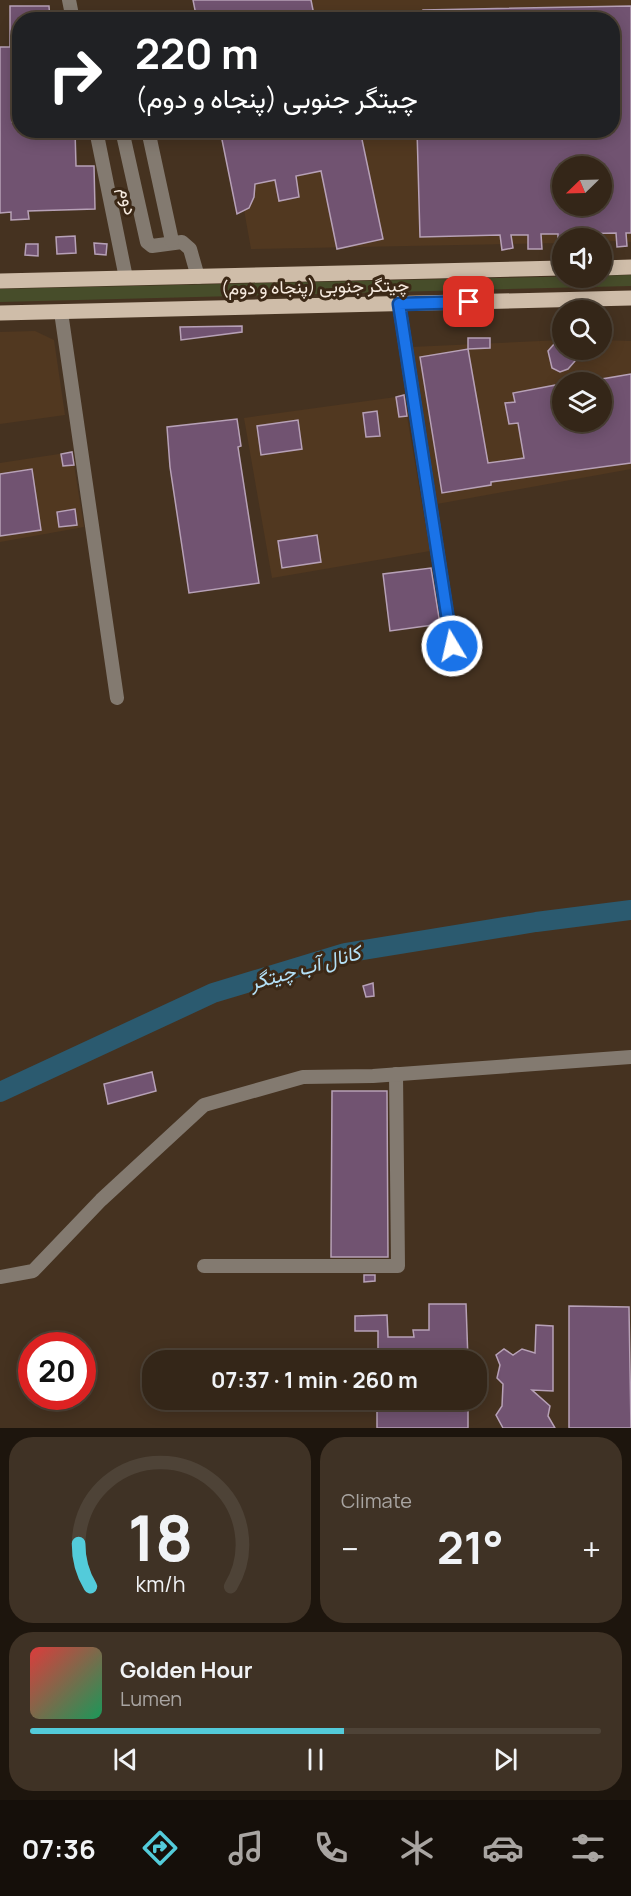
<!DOCTYPE html>
<html lang="en">
<head>
<meta charset="utf-8">
<style>
  body { margin:0; font-family:Manrope,Vazirmatn,sans-serif; background:#3f3225; color:#f1f3f6; height:100vh; display:flex; flex-direction:column; font-size:22px; white-space:nowrap }
  * { box-sizing:border-box; margin:0 }
  p { font-size:20px; color:#a9a5a2 }
  .icon { flex:none; width:33px; height:33px; fill:none; stroke:currentColor; stroke-width:2; stroke-linecap:round; stroke-linejoin:round }
  .map { position:relative; height:1428px; overflow:hidden }
  .side { display:flex; flex-direction:column; gap:9px; padding:9px; background:#1d150d; flex:1 }
  .side>* { flex:none }
  .hud { position:absolute; left:12px; top:12px; width:608px; height:126px; border-radius:24px; box-shadow:0 3px 15px #0003,0 0 0 2px #4e4337; background:#202124; color:#fff; overflow:hidden }
  .needle { width:39px; rotate:247deg }
  .fabs { position:absolute; left:552px; top:156px; display:grid; gap:12px }
  .fabs a { display:grid; place-items:center; width:60px; height:60px; border-radius:50%; background:#342618; box-shadow:0 3px 15px #0003,0 0 0 2px #4e4337; font-size:30px }
  .speed { position:absolute; left:18px; top:1332px; display:flex; gap:12px; font-size:30px; font-weight:700; text-align:center }
  .speed>* { display:grid; place-content:center; width:78px; height:78px; border-radius:50%; background:#342618; box-shadow:0 3px 15px #0003,0 0 0 2px #4e4337; line-height:1 }
  .speed .limit { border:9px solid #d22; background:#fff; color:#111 }
  .pin { position:absolute; display:grid; place-items:center; width:51px; height:51px; color:#fff; margin:-26px; border-radius:12px; box-shadow:0 3px 9px #0006 }
  .me { position:absolute; width:66px; margin:-33px; rotate:351deg; stroke-linejoin:round; filter:drop-shadow(0 0 4px #0008) }
  .turn { display:flex; align-items:center; gap:21px; height:126px; padding:0 24px; font-size:27px }
  .turn .icon { width:78px; height:78px; stroke-width:2.5 }
  .turn b { display:block; font-size:42px; line-height:51px }
  .big { font-size:45px; font-weight:700; line-height:1.1 }
  .side .card { flex:1; display:flex; flex-direction:column; justify-content:center; gap:9px; min-width:0; padding:0 21px; border-radius:24px; background:#3f3225 }
  .side .dial { align-items:center; gap:0 }
  .dial svg { height:156px; overflow:visible; fill:none; stroke:#4e4337; stroke-width:7; stroke-linecap:round; text-anchor:middle }
  .dial text { fill:#f1f3f6; stroke:none }
  .song { display:flex; align-items:center; gap:18px }
  .cover { width:72px; height:72px; border-radius:9px; background:linear-gradient(135deg,hsl(0 70% 55%),hsl(150 70% 35%)) }
  .played { height:6px; border-radius:3px; background:linear-gradient(90deg,#53cbda 55%,#4e4337 55%) }
  .keys { display:flex; justify-content:space-around; direction:ltr }
  .heat { display:flex; justify-content:space-between; align-items:center; font-size:33px; direction:ltr }
  .side .tiles { flex:1; display:grid; gap:9px; grid-template-columns:1fr 1fr }
  .card:last-child { grid-column:span 2 }
  .trip { position:absolute; left:142px; top:1350px; width:345px; height:60px; border-radius:24px; background:#342618; box-shadow:0 3px 15px #0003,0 0 0 2px #4e4337; font-weight:700; line-height:60px; text-align:center }
  .menu { display:flex; height:96px; justify-content:space-around; align-items:center; background:#150f0a; color:#a9a5a2 }
  .menu .icon { width:42px; height:42px }
  .menu .current { color:#53cbda }
  .menu b { font-size:27px; color:#f1f3f6 }
  .map>svg:first-child { display:block }
  .built { fill:#513820; fill-rule:evenodd }
  .green { fill:#474d2a }
  .lines { fill:none; stroke-linecap:round; stroke-linejoin:round }
  .river { stroke:#2b5a6f; stroke-width:20 }
  .building { fill:#715371; stroke:#b7a1b7; stroke-width:1.5; fill-rule:evenodd }
  .minor { stroke:#837a70; stroke-width:14 }
  .major { stroke:#cfbda9; stroke-width:15 }
  .route-casing { stroke:#114b97; stroke-width:15 }
  .route { stroke:#1a73e8; stroke-width:10 }
  .labels { text-anchor:middle; dominant-baseline:central; stroke-width:6; stroke-linejoin:round; paint-order:stroke }
  .street-label { font-size:18px; fill:#f6eadf; stroke:#3b2816 }
  .water-label { font-size:20px; font-style:italic; fill:#b4e0f6; stroke:#3b2816 }
</style>
</head>
<body>
<div class="map">
<svg width="631" height="1428" viewBox="0 0 631 1428">
  <rect width="100%" height="100%" fill="#453220"/>
  <g class="built">
    <path d="M206,0H631V242L562,238V243L251,249L230,131L612,130V20H210ZM562,166H602V206H562Z"/>
    <path d="M35,331L54,340L65,415L0,424V332Z"/>
    <path d="M562,340V350H602V340L631,341V469L437,504L411,347ZM562,382H602V422H562Z"/>
    <path d="M396,397L399,417L407,416L430,551L272,578L244,418Z"/>
    <path d="M72,452L84,527L0,542V463Z"/>
  </g>
  <path class="green" d="M631,275V286L0,302V289Z"/>
  <g class="lines">
    <path class="river" d="M0,1092L213,993L345,953L536,922L631,910"/>
  </g>
  <g class="building">
    <path d="M193,0H311L315,20H197Z"/>
    <path d="M10,6H49L50,20H20V77H12V122H18V130H75L76,166H94L95,209L28,211L29,219L11,220V212L0,213V47H10Z"/>
    <path d="M631,6V233H626L627,246L617,247L616,233L573,234V238H558V234H541L542,249H528V235H511L513,248L502,250L500,235L420,237L417,130H612V20H423V10ZM562,166H602V206H562Z"/>
    <path d="M220,130H360L383,239L337,249L321,171L296,176L299,197L279,201L275,180L255,184L254,197L249,208L237,214Z"/>
    <path d="M75,236L76,253L57,254L56,237Z"/>
    <path d="M94,243L107,244L106,255L95,254Z"/>
    <path d="M26,244H38V256L25,255Z"/>
    <path d="M242,326V332L181,340L180,327Z"/>
    <path d="M468,338H490V348L468,349Z"/>
    <path d="M562,342V350H573L575,361L568,369L560,372L552,368L548,351L555,343Z"/>
    <path d="M468,349L488,463L524,458L518,423L509,424L505,403L515,402L513,393L561,384L562,422H602V379L631,374V463L491,482V485L442,493L420,357Z"/>
    <path d="M404,395L407,416L399,417L396,397Z"/>
    <path d="M377,411L380,436L366,437L363,413Z"/>
    <path d="M237,419L241,446L238,447L259,583L189,593L170,467L167,427Z"/>
    <path d="M298,420L302,449L261,455L257,426Z"/>
    <path d="M72,452L74,465L63,466L61,454Z"/>
    <path d="M32,469L41,530L0,536V474Z"/>
    <path d="M75,509L77,525L59,527L57,512Z"/>
    <path d="M317,535L321,562L282,568L278,541Z"/>
    <path d="M431,568L440,624L390,631L383,574Z"/>
    <path d="M373,983L374,996L366,997L363,986Z"/>
    <path d="M152,1072L156,1091L108,1104L104,1084Z"/>
    <path d="M332,1091H387L388,1257H331Z"/>
    <path d="M364,1275H375V1281L364,1282Z"/>
    <path d="M429,1304H466L468,1360H378V1331H355V1316L387,1315L388,1337H414L413,1330H429Z"/>
    <path d="M569,1306L629,1307L631,1428H569Z"/>
    <path d="M536,1325L553,1326V1391L532,1390L550,1406L548,1416L555,1428H503L496,1415L502,1406L503,1384L497,1378L500,1365L496,1355L504,1349L513,1355L522,1349L535,1353Z"/>
    <rect x="377" y="1400" width="91" height="28"/>
  </g>
  <g class="lines">
    <g class="minor">
      <path d="M69,0L73,20"/>
      <path d="M96,130L126,278"/>
      <path d="M122,130L147,242L152,246L182,242L190,249L198,277"/>
      <path d="M148,130L172,241"/>
      <path d="M399,304L452,646"/>
      <path d="M61,312L117,698"/>
      <path d="M204,1266H398L396,1074"/>
      <path d="M0,1277L33,1271L101,1200L204,1105L303,1077L373,1076L631,1057"/>
    </g>
    <g class="major">
      <path d="M602,268L631,267"/>
      <path d="M0,281L562,268"/>
      <path d="M0,313L631,298"/>
    </g>
  </g>
  <g class="lines">
    <defs>
      <path id="route" d="M452,646L399,304L469,302"/>
    </defs>
    <use href="#route" class="route-casing"/>
    <use href="#route" class="route"/>
  </g>
  <g class="labels">
    <g class="street-label">
      <text transform="translate(129 201) rotate(78)">دوم</text>
      <text transform="translate(315 286) rotate(-1)">چیتگر جنوبی (پنجاه و دوم)</text>
    </g>
    <g class="water-label">
      <text transform="translate(305 967) rotate(-16)">کانال آب چیتگر</text>
    </g>
  </g>
</svg>
<div class="fabs">
<a><svg class="needle" viewBox="-14 -14 28 28"><path d="M0-13l5 13h-10z" fill="#e53935"/><path d="M0 13l5-13h-10z" fill="#a9a5a2"/></svg></a>
<a><svg class="icon" aria-label="sound" viewBox="0 0 24 24"><path d="M4 9h4l5-4v14l-5-4H4zM17 9q2 3 0 6"/></svg></a>
<a><svg class="icon" aria-label="search" viewBox="0 0 24 24"><circle cx="10" cy="10" r="6"/><path d="M15 15l6 6"/></svg></a>
<a><svg class="icon" aria-label="layers" viewBox="0 0 24 24"><path d="M12 4l9 5-9 5-9-5zM3 14l9 5 9-5"/></svg></a>
</div>
<div class="speed"><div class="limit">20</div></div>
<div class="pin" style="left:469px;top:302px;background:#d93025"><svg class="icon" aria-label="arrive" viewBox="0 0 24 24"><path d="M6 21V4h12l-3 4 3 4H6"/></svg></div>
<svg class="me" style="left:452px;top:646px" viewBox="-20 -20 40 40"><circle r="17" fill="#1a73e8" stroke="#fff" stroke-width="3"/><path d="M0-11L8 9 0 5-8 9z" fill="#fff"/></svg>
<div class="trip">07:37 · 1 min · 260 m</div>
<div class="hud">
<div class="turn"><svg class="icon" aria-label="right" viewBox="0 0 24 24"><path d="M7 20v-9h11M14 6l5 5-5 5"/></svg><div><b>220 m</b>چیتگر جنوبی (پنجاه و دوم)</div></div>
</div>
</div>
<section class="side">
<div class="tiles">
<div class="card dial"><svg viewBox="0 0 100 80">
<path d="M14 69A42 42 0 1 1 86 69"/>
<path d="M14 69A42 42 0 0 1 8 47" stroke="#53cbda"/>
<text x="50" y="56" font-size="32" font-weight="700">18</text>
<text x="50" y="72" font-size="11">km/h</text>
</svg></div>
<div class="card"><p>Climate</p>
<div class="heat"><a>−</a><b class="big">21°</b><a>+</a></div>
</div>
<div class="card">
<div class="song"><i class="cover"></i><div><b>Golden Hour</b><p>Lumen</p></div></div>
<div class="played"></div>
<div class="keys"><svg class="icon" aria-label="previous" viewBox="0 0 24 24"><path d="M18 5L8 12l10 7zM5 5v14"/></svg><svg class="icon" aria-label="pause" viewBox="0 0 24 24"><path d="M8 5v14M16 5v14"/></svg><svg class="icon" aria-label="next" viewBox="0 0 24 24"><path d="M6 5l10 7-10 7zM19 5v14"/></svg></div>
</div>
</div>
</section>
<nav class="menu">
<b>07:36</b>
<svg class="icon current" aria-label="directions" viewBox="0 0 24 24"><path d="M12 3l9 9-9 9-9-9zM9 14v-3h6M13 9l2 2-2 2"/></svg>
<svg class="icon" aria-label="music" viewBox="0 0 24 24"><path d="M9 18V5l10-2v13"/><circle cx="6" cy="18" r="3"/><circle cx="16" cy="16" r="3"/></svg>
<svg class="icon" aria-label="phone" viewBox="0 0 24 24"><path d="M5 4h4l2 5-3 2q2 4 5 5l2-3 5 2v4C11 20 4 13 5 4z"/></svg>
<svg class="icon" aria-label="climate" viewBox="0 0 24 24"><path d="M12 3v18M4 7l16 10M4 17L20 7"/></svg>
<svg class="icon" aria-label="car" viewBox="0 0 24 24"><path d="M5 17H2v-5l4-1 3-4h7l3 4 3 1v5h-3M9 17h6M6 11h13"/><circle cx="7" cy="17" r="2"/><circle cx="17" cy="17" r="2"/></svg>
<svg class="icon" aria-label="filters" viewBox="0 0 24 24"><path d="M4 7h16M4 17h16"/><circle cx="9" cy="7" r="2"/><circle cx="15" cy="17" r="2"/></svg>
</nav>
</body>
</html>
